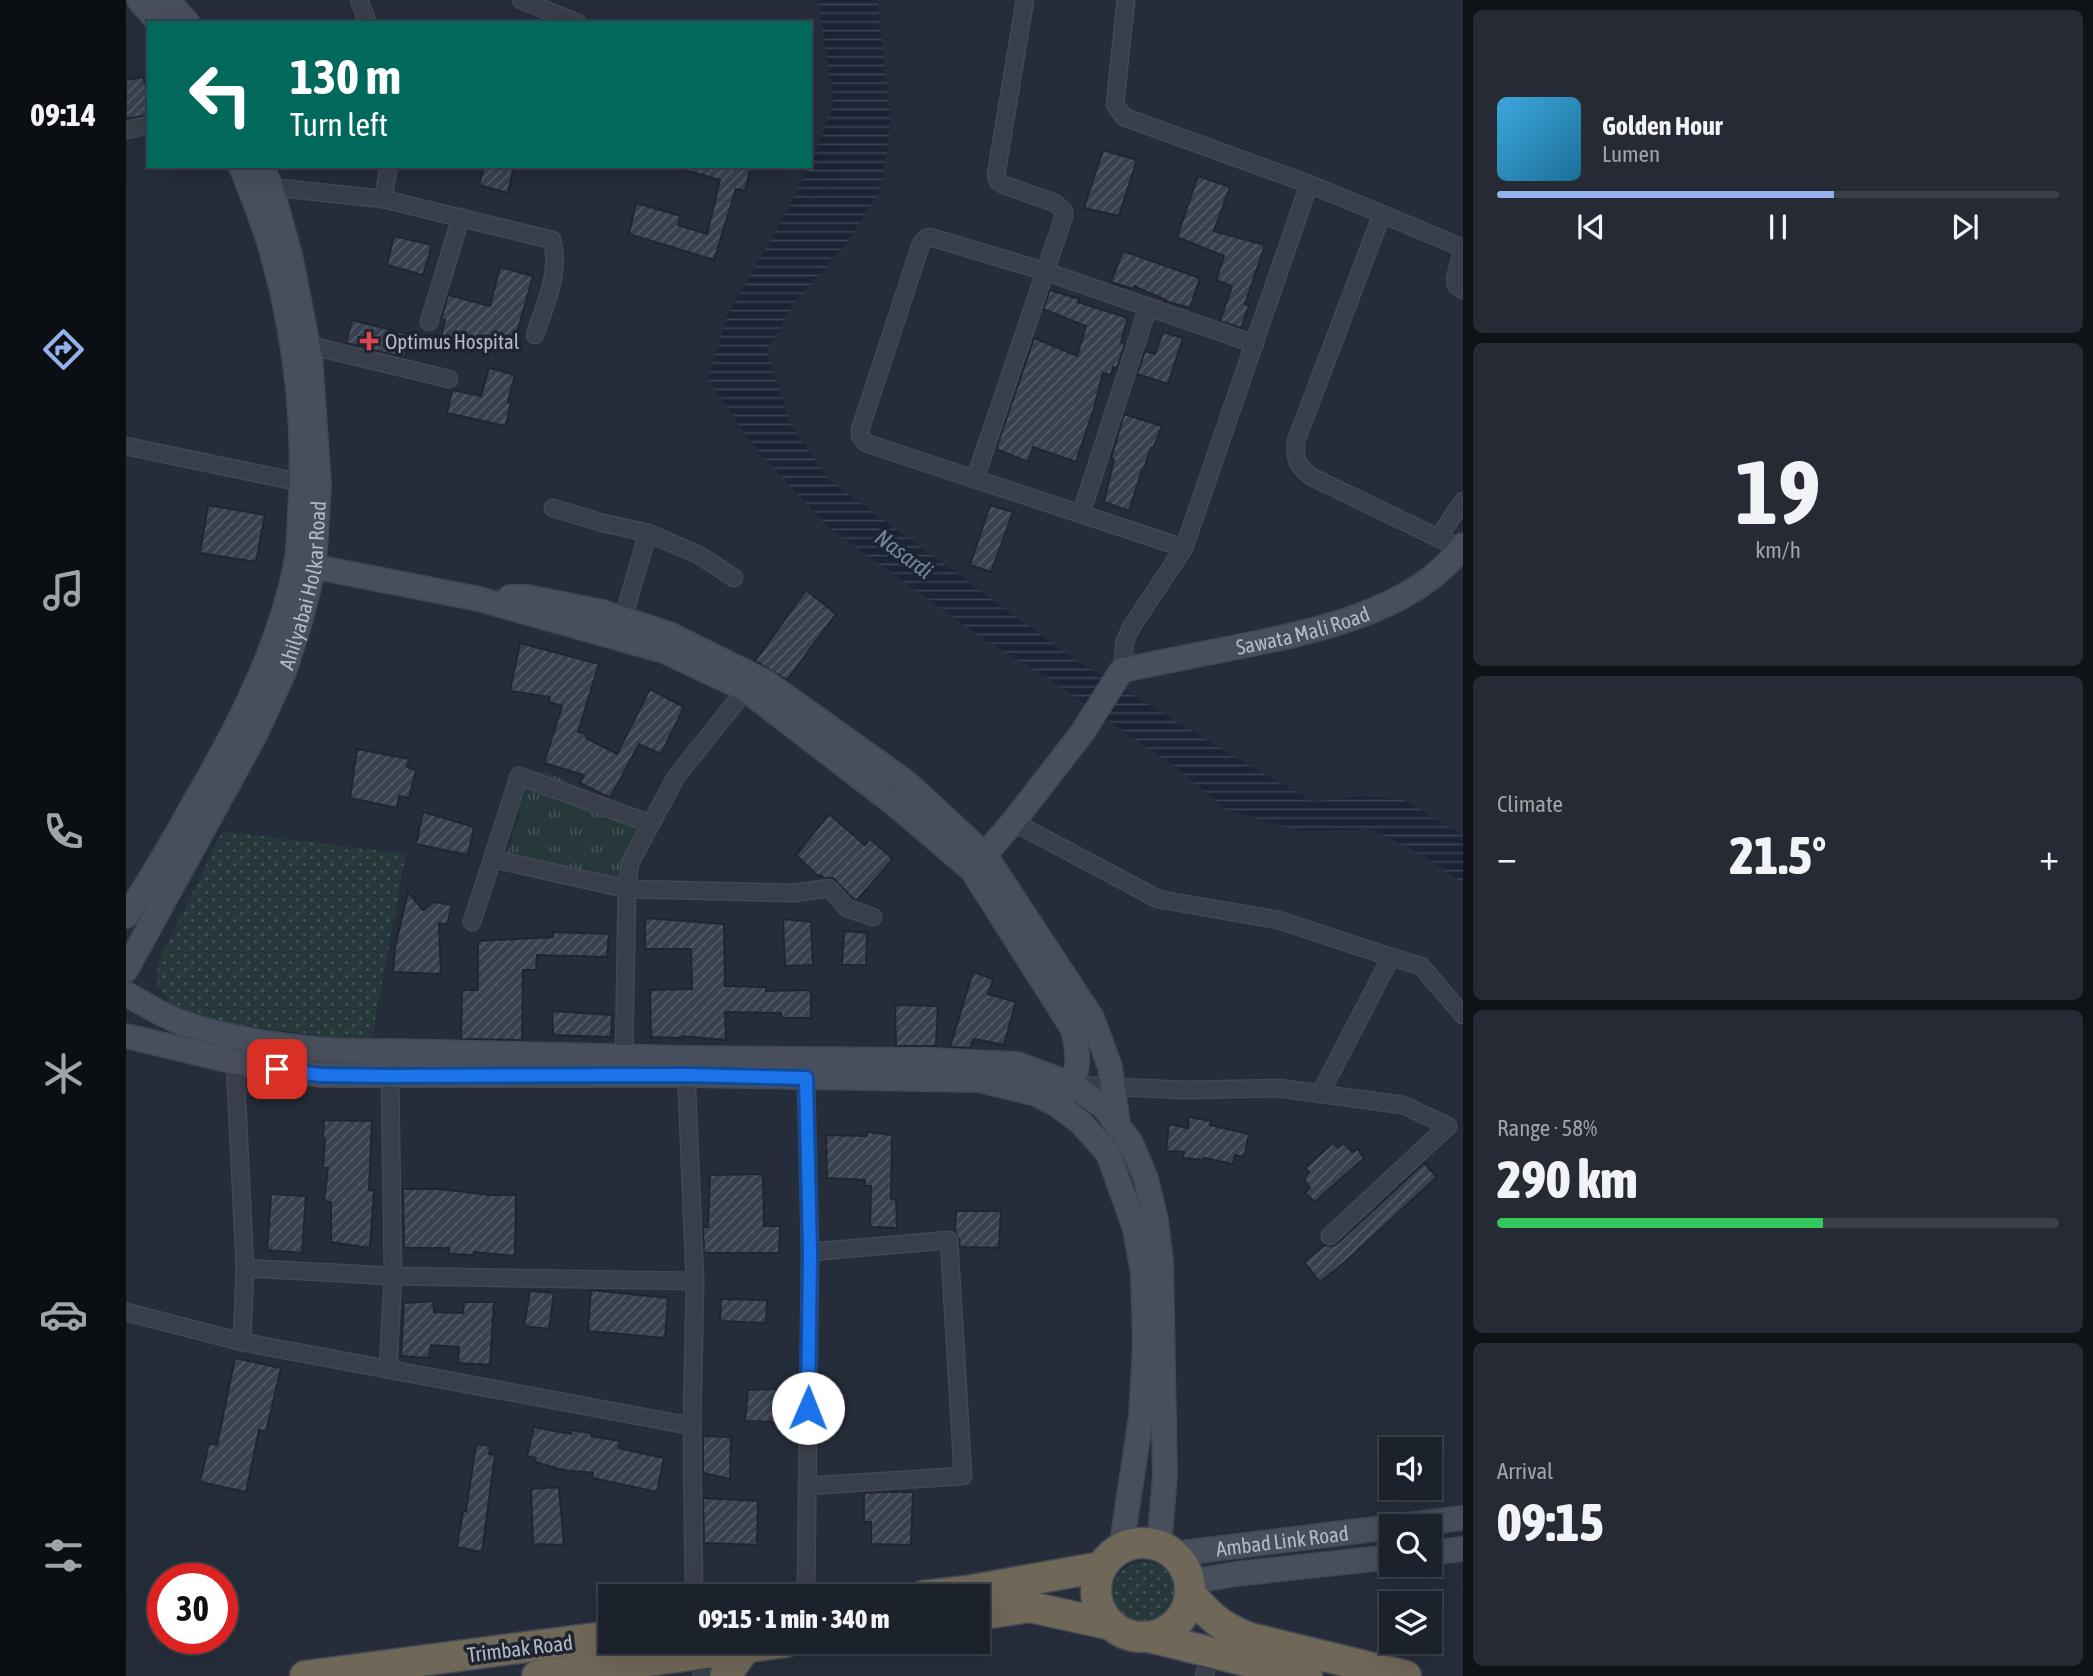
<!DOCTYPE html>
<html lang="en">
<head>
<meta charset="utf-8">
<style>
  body { margin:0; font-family:"Asap Condensed",sans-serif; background:#252a34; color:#f1f3f6; height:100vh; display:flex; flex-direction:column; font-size:26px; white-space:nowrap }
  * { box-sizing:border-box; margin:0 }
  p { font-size:23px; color:#a0a4a9 }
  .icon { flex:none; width:38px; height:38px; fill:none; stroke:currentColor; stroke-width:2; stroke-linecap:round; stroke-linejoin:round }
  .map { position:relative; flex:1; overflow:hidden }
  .sheet { display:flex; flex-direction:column; gap:10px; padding:10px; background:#0f1318; width:630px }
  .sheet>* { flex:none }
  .hud { position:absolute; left:21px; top:21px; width:665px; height:147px; border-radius:0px; box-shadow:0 7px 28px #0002,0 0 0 2px #3a3f48; background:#00695c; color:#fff; overflow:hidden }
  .fabs { position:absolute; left:1253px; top:1437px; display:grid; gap:14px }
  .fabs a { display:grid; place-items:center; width:63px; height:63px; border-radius:0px; background:#1c222c; box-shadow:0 7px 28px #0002,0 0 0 2px #3a3f48; font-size:35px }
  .speed { position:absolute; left:21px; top:1563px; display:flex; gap:14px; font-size:35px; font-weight:700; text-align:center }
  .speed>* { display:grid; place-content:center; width:91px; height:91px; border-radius:50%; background:#1c222c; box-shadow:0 7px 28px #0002,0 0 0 2px #3a3f48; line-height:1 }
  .speed .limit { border:10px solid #d22; background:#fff; color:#111 }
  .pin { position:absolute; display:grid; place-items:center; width:60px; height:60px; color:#fff; margin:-30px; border-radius:14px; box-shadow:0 4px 10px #0006 }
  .me { position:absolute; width:77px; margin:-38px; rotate:1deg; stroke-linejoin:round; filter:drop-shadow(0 0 5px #0008) }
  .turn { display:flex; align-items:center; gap:24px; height:147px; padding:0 28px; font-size:32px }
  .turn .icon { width:91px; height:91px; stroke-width:2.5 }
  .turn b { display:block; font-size:49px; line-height:60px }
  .big { font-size:52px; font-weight:800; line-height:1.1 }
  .sheet .card { flex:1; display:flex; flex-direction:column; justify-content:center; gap:10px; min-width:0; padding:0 24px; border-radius:10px; background:#252a34 }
  .sheet .dial { align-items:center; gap:0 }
  .dial b { font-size:91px; line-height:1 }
  .song { display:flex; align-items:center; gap:21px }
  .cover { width:84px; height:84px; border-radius:10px; background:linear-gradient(135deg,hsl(200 70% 55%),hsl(200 70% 35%)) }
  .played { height:7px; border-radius:4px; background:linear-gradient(90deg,#93b1ed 60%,#3a3f48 60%) }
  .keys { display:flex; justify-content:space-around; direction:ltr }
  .heat { display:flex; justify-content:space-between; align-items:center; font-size:38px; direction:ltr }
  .charge { height:10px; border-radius:5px; background:linear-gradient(90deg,#34c759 58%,#3a3f48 0) }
  .trip { position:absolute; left:472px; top:1584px; width:392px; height:70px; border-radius:0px; background:#1c222c; box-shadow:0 7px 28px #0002,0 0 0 2px #3a3f48; font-weight:800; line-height:70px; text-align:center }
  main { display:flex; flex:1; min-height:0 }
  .menu { display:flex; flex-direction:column; width:126px; justify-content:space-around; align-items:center; background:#0b0e12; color:#a0a4a9 }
  .menu .icon { width:49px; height:49px }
  .menu .active { color:#93b1ed }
  .menu b { font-size:32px; color:#f1f3f6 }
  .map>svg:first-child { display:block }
  .grass { fill:url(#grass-dots) }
  .park { fill:url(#park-tufts) }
  .water { fill:url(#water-rules) }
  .building { fill:url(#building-hatch); stroke:#202631; stroke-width:2 }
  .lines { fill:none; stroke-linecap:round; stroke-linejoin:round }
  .street-casing { stroke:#424853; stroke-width:19 }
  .secondary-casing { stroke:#424853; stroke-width:26 }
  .highway-casing { stroke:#444a55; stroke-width:33 }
  .street { stroke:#393f4a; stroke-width:16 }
  .secondary { stroke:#474f5d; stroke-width:23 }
  .highway { stroke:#6f6757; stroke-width:30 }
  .route-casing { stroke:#114b97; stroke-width:18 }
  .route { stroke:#1a73e8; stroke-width:12 }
  .health-dot { fill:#e0444e; stroke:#1e242f; stroke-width:2.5 }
  .labels { text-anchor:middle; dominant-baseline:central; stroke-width:7; stroke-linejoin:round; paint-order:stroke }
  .poi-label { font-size:21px; fill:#b5bac6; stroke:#1e242f; text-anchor:start }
  .street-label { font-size:21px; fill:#b5bac6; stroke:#1e242f }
  .water-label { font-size:23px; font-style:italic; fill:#7184a1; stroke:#1e242f }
</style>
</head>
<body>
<main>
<nav class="menu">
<b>09:14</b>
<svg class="icon active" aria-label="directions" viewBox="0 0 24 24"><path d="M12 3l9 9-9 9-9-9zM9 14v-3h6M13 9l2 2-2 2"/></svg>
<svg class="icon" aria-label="music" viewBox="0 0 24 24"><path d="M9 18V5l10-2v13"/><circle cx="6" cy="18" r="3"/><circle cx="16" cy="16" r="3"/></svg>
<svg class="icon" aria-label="phone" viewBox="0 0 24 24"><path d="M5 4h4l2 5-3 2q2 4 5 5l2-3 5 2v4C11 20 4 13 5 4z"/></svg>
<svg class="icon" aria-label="climate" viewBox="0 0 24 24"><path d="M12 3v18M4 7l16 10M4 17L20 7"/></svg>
<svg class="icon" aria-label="car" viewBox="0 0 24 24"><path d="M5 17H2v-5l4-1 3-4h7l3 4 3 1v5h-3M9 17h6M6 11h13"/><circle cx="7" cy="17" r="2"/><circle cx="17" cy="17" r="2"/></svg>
<svg class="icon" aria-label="filters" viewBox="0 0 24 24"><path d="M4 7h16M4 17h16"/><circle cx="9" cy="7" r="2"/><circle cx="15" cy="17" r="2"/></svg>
</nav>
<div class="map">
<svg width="1337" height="1676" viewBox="0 0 1337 1676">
  <defs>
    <pattern id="grass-dots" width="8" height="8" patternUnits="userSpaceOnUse" patternTransform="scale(1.75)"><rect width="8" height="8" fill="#27383b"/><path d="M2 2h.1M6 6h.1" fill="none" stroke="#445356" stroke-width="1.8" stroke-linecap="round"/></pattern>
    <pattern id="park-tufts" width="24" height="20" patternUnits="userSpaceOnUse" patternTransform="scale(1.75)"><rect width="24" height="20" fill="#27383b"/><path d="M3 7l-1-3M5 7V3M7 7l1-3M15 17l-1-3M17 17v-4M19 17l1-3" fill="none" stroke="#445356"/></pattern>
    <pattern id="water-rules" width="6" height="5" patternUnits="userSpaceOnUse" patternTransform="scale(1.75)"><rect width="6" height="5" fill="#1a2436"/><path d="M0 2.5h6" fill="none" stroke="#394252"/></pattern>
    <pattern id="building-hatch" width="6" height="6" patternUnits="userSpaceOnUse" patternTransform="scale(1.75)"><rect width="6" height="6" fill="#384150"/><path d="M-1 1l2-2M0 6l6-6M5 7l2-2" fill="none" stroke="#535a68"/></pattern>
  </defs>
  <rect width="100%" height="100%" fill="#252d3a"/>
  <g class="grass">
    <path d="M97,831L280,854L245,1042L82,1021L46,1008L32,985L30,977L34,959Z"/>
    <circle cx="1018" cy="1593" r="31"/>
  </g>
  <path class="park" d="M394,772H421L501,809L514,833L488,883L380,857L393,817Z"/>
  <path class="water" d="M692,0H751L765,120L755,189L722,242L667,305L641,351L664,423L704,481L948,659L1114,760L1187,802L1234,796L1276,799L1337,835V883L1298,856L1245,829L1173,831L1099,809L1053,770L923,679L853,636L702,527L626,444L582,379L602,314L657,219L684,166L708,104Z"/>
  <g class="building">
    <path d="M17,77L23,97V115L0,119V80Z"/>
    <path d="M977,150L1011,160L993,216L958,208Z"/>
    <path d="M358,166H376L387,170L382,193L353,185Z"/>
    <path d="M558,166H625L619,191L610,189L588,260L503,234L510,203L555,216L552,225L581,234L594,180L558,170Z"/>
    <path d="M1072,176L1104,187L1088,231L1139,245L1119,304L1123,305L1115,328L1094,321L1106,286L1090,280L1098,256L1051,237Z"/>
    <path d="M268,236L306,245L297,275L261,265Z"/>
    <path d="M997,251L1074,278L1064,308L1039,301L1040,300L1008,286L1007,289L985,282Z"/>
    <path d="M374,267L407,276L387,347L351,337L346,354L313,346L319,320L315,319L322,295L364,306Z"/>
    <path d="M924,290L953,299L952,302L1002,318L995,342L999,344L991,368L987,367L985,375L977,373L968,408L950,462L907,447L902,462L870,449L908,338L951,356L960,326L917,309Z"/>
    <path d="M226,320L285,335L279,358L220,343Z"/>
    <path d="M1037,332L1057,338L1042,384L1011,374L1019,351L1029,354Z"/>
    <path d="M363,368L389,375L382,402H385L380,426L321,413L326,390L355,396Z"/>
    <path d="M998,414L1036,426L1027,449L1025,448L1017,471L1016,470L1003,511L978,502L988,460L985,459Z"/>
    <path d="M82,505L139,515L130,562L74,553Z"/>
    <path d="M864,505L887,512L865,572L844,565Z"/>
    <path d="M680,590L710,614L661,680L629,661Z"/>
    <path d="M394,643L473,664L452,732L461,734L460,738L491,754L524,689L558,707L535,754L513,744L484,798L454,783L458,775L418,763L436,706L423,702L424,697L384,691Z"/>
    <path d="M231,749L283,759L281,767L290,770L283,798L273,796L271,808L224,798Z"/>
    <path d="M297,812L348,827L342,855L290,844Z"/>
    <path d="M703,814L739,845L744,839L767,859L731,900L727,899L707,878H698L694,875L693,877L670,855Z"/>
    <path d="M282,892L297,910L307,902L326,905L321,925L313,923L315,974L267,972L269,947Z"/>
    <path d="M519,918L598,924L599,986L640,987V991L685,990V1018H655V1013L599,1012L600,1040L556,1036V1038L525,1037L524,990L566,989L565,949H519Z"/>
    <path d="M657,919L685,922L687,965L659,966Z"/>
    <path d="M718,931L741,933L740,965H716Z"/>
    <path d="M427,932L483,934L481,957L411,955L410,970H397L396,1040L335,1039L336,990H352V941L427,937Z"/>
    <path d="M847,972L867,979L862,994L890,1002L878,1045L848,1039L844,1048L824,1047Z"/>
    <path d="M769,1005L812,1006L810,1046H770Z"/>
    <path d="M426,1011L486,1015L485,1037L427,1035Z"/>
    <path d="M1063,1117L1085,1121L1084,1125L1123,1134L1118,1157L1109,1155L1107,1164L1078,1158V1160L1057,1158L1058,1152L1040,1151L1043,1124L1062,1128Z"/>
    <path d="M198,1120L246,1121L243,1190L248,1191L244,1248L205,1242V1202L198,1201L202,1168H197L199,1139H197Z"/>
    <path d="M741,1132L766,1135L765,1199H770L771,1228L744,1227L745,1186H739V1180L701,1178L700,1135L741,1136Z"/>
    <path d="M1207,1143L1212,1148L1218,1143L1226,1152L1232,1149L1238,1158L1189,1202L1179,1193L1184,1188L1178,1179L1183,1172L1179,1168Z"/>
    <path d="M1298,1163L1311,1177L1220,1261L1194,1282L1178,1262L1199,1245L1206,1246L1211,1244Z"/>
    <path d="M637,1174L638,1226H654L653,1253H578L577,1227H582L584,1175Z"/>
    <path d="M277,1189H313L364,1195H390L389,1256L348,1252V1255L323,1254V1248H278Z"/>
    <path d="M145,1194L180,1196L176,1253L141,1250Z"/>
    <path d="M830,1211H875L873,1248L834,1247L833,1239L829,1232Z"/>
    <path d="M465,1290L542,1298L539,1338L462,1331Z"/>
    <path d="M404,1291L428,1293L423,1329L398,1326Z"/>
    <path d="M595,1299L641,1300L640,1323L594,1321Z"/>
    <path d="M307,1301L308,1312L337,1313L338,1302H368L364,1365L332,1363L333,1347L305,1345L303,1358L275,1356L278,1303Z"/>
    <path d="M109,1358L155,1368L140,1432L133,1430L120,1492L74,1482L83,1443L91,1445Z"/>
    <path d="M651,1389L650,1422L619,1421L622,1390Z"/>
    <path d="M408,1427L445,1434L446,1430L465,1433V1436L494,1441L492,1448L538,1458L531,1492L466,1478L467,1473L437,1470L409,1462L410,1458L401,1456Z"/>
    <path d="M577,1436L605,1437L604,1479L577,1473Z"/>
    <path d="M350,1444L365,1446L363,1454L369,1455L356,1552L331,1547L337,1511H340Z"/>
    <path d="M433,1487L438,1545L407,1544L405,1489Z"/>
    <path d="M755,1492H787L785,1545L745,1544V1522H738V1493Z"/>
    <path d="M577,1498L632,1501L631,1545L578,1543Z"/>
  </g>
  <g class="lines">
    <defs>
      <g id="street">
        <path d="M233,0L242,23"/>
        <path d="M395,0L452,23"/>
        <path d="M1000,0L989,104L998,117L1183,184L1256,214L1170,441C1168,458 1172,467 1186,477L1335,549"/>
        <path d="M0,130L23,125"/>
        <path d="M145,187L257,199L426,240C435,272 419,304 409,335"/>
        <path d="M257,199L263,166"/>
        <path d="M1256,214L1337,248"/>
        <path d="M1337,249L1329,279L1330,285L1337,290"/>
        <path d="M303,322L335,217"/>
        <path d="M182,345L323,379"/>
        <path d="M0,446L182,484"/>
        <path d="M849,479L938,216V211L929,203L878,185L872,181L870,175L899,0"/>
        <path d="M427,508L477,523L522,533L497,618"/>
        <path d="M955,514L1022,307"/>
        <path d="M522,533L573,555L608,578"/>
        <path d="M1312,538L1337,501"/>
        <path d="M1058,548L740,443L734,436V430L795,244L800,238L804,237L918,271L1129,344"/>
        <path d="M996,670L999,641L1006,626L1058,548L1183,184"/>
        <path d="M887,822L1032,899L1152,920L1265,957L1194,1094"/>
        <path d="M367,859L501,889L669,893L703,888L721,908L747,917"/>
        <path d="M346,922L393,776L525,824"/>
        <path d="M1265,957L1295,966L1337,1015"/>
        <path d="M498,1055L501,889L504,863L550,777L625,683"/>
        <path d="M109,1062L119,1268L116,1342"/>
        <path d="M560,1067L569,1281L566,1426L568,1596"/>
        <path d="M947,1085L1059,1090L1152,1088L1277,1105L1322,1126L1204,1236"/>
        <path d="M119,1268L267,1276L569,1281"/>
        <path d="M0,1312L116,1342L566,1426"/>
        <path d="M262,1369L267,1276L264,1076"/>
        <path d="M681,1486L837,1476L823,1240L684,1252"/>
        <path d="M680,1596L684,1252L680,1078"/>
        <path d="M573,1647L576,1676"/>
        <path d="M1078,1676L1085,1652"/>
      </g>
      <g id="secondary">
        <path d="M13,0L33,23"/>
        <path d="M41,0L62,23"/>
        <path d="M170,563L353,599L538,651L619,689L771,806L846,870L947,1029C953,1055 955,1075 937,1096"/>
        <path d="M384,597H401L476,612L543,634L640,682L780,782L859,855L966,1018L984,1067L992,1125"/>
        <path id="s1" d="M850,865L887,822L956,733L996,670C1033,663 1069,655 1106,648C1182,633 1290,612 1337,545"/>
        <path d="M0,916C25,881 45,844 66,807C110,731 152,652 170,565C173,548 173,530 174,513C180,428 170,338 147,256C139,225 126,196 115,166"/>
        <path id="s2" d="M0,970L129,735L158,672L174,622L188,567L193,485L184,356L164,255L145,187L136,166"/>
        <path d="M0,994C18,1003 38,1017 57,1023C118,1044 200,1053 264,1051L559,1058L803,1060L891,1064L947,1085L978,1107L1005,1143L1020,1179L1030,1221L1035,1261L1039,1476L1033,1546"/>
        <path d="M0,1036L109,1062L194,1075H561L853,1080L910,1094L930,1104L955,1123L982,1153L1009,1229L1017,1273L1019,1346L1015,1417L995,1549"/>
        <path d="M1273,1526L1337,1518"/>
        <path d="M1304,1553L1337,1549"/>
        <path id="s3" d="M1047,1554L1265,1527"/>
        <path d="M1064,1582L1110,1574L1265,1557"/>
      </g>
      <g id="highway">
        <circle cx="1017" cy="1590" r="47"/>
        <path d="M1064,1594C1085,1617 1094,1627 1124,1638L1280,1676"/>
        <path d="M797,1596L841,1591L975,1567"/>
        <path d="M852,1615L904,1607L986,1625"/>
        <path d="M1023,1637L1181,1676"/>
        <path d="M179,1676L485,1636"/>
        <path d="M411,1676L660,1642"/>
        <path d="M599,1676L620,1647"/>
      </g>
    </defs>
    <use href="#street" class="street-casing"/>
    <use href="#secondary" class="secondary-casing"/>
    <use href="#highway" class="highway-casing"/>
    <use href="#street" class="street"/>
    <use href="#secondary" class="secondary"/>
    <use href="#highway" class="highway"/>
  </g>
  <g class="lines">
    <defs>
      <path id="route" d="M151,1069L194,1075L264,1076L561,1075L680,1078L684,1252L682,1408"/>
    </defs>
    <use href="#route" class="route-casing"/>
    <use href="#route" class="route"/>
  </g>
  <path class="health-dot" d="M239.5 330.5h7v7h7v7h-7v7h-7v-7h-7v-7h7z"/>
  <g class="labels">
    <g class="poi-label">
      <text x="259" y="341">Optimus Hospital</text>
    </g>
    <g class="street-label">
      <text stroke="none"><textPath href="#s2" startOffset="427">Ahilyabai Holkar Road</textPath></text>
      <text stroke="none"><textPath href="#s1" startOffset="429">Sawata Mali Road</textPath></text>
      <text stroke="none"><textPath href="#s3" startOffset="110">Ambad Link Road</textPath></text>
      <text transform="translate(394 1648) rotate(-7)">Trimbak Road</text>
    </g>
    <g class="water-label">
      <text transform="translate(778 554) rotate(37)">Nasardi</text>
    </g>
  </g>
</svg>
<div class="fabs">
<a><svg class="icon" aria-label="sound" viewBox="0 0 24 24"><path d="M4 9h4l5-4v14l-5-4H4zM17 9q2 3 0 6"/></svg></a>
<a><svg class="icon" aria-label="search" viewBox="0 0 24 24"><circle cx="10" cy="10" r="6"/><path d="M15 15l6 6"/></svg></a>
<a><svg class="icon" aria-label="layers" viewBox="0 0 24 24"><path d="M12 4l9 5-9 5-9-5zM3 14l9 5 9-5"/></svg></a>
</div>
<div class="speed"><div class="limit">30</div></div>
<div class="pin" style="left:151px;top:1069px;background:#d93025"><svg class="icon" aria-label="arrive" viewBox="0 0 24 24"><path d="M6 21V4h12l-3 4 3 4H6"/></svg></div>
<svg class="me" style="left:682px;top:1408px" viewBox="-20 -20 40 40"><circle r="19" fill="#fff"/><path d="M0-13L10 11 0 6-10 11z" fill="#1a73e8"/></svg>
<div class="trip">09:15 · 1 min · 340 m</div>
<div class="hud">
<div class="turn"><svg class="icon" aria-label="left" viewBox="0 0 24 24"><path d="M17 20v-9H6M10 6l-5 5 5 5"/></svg><div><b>130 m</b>Turn left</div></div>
</div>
</div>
<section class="sheet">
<div class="card">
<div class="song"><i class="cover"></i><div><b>Golden Hour</b><p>Lumen</p></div></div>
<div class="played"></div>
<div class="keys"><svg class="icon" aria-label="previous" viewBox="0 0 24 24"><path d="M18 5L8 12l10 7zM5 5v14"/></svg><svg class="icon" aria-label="pause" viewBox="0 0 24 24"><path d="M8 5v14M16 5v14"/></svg><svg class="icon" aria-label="next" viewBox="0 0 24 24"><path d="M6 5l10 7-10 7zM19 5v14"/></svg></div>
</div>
<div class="card dial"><b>19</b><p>km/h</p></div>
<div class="card"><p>Climate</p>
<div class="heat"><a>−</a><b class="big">21.5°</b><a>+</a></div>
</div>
<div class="card"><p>Range · 58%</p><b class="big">290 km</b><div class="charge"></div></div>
<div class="card"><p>Arrival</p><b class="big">09:15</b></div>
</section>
</main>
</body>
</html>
